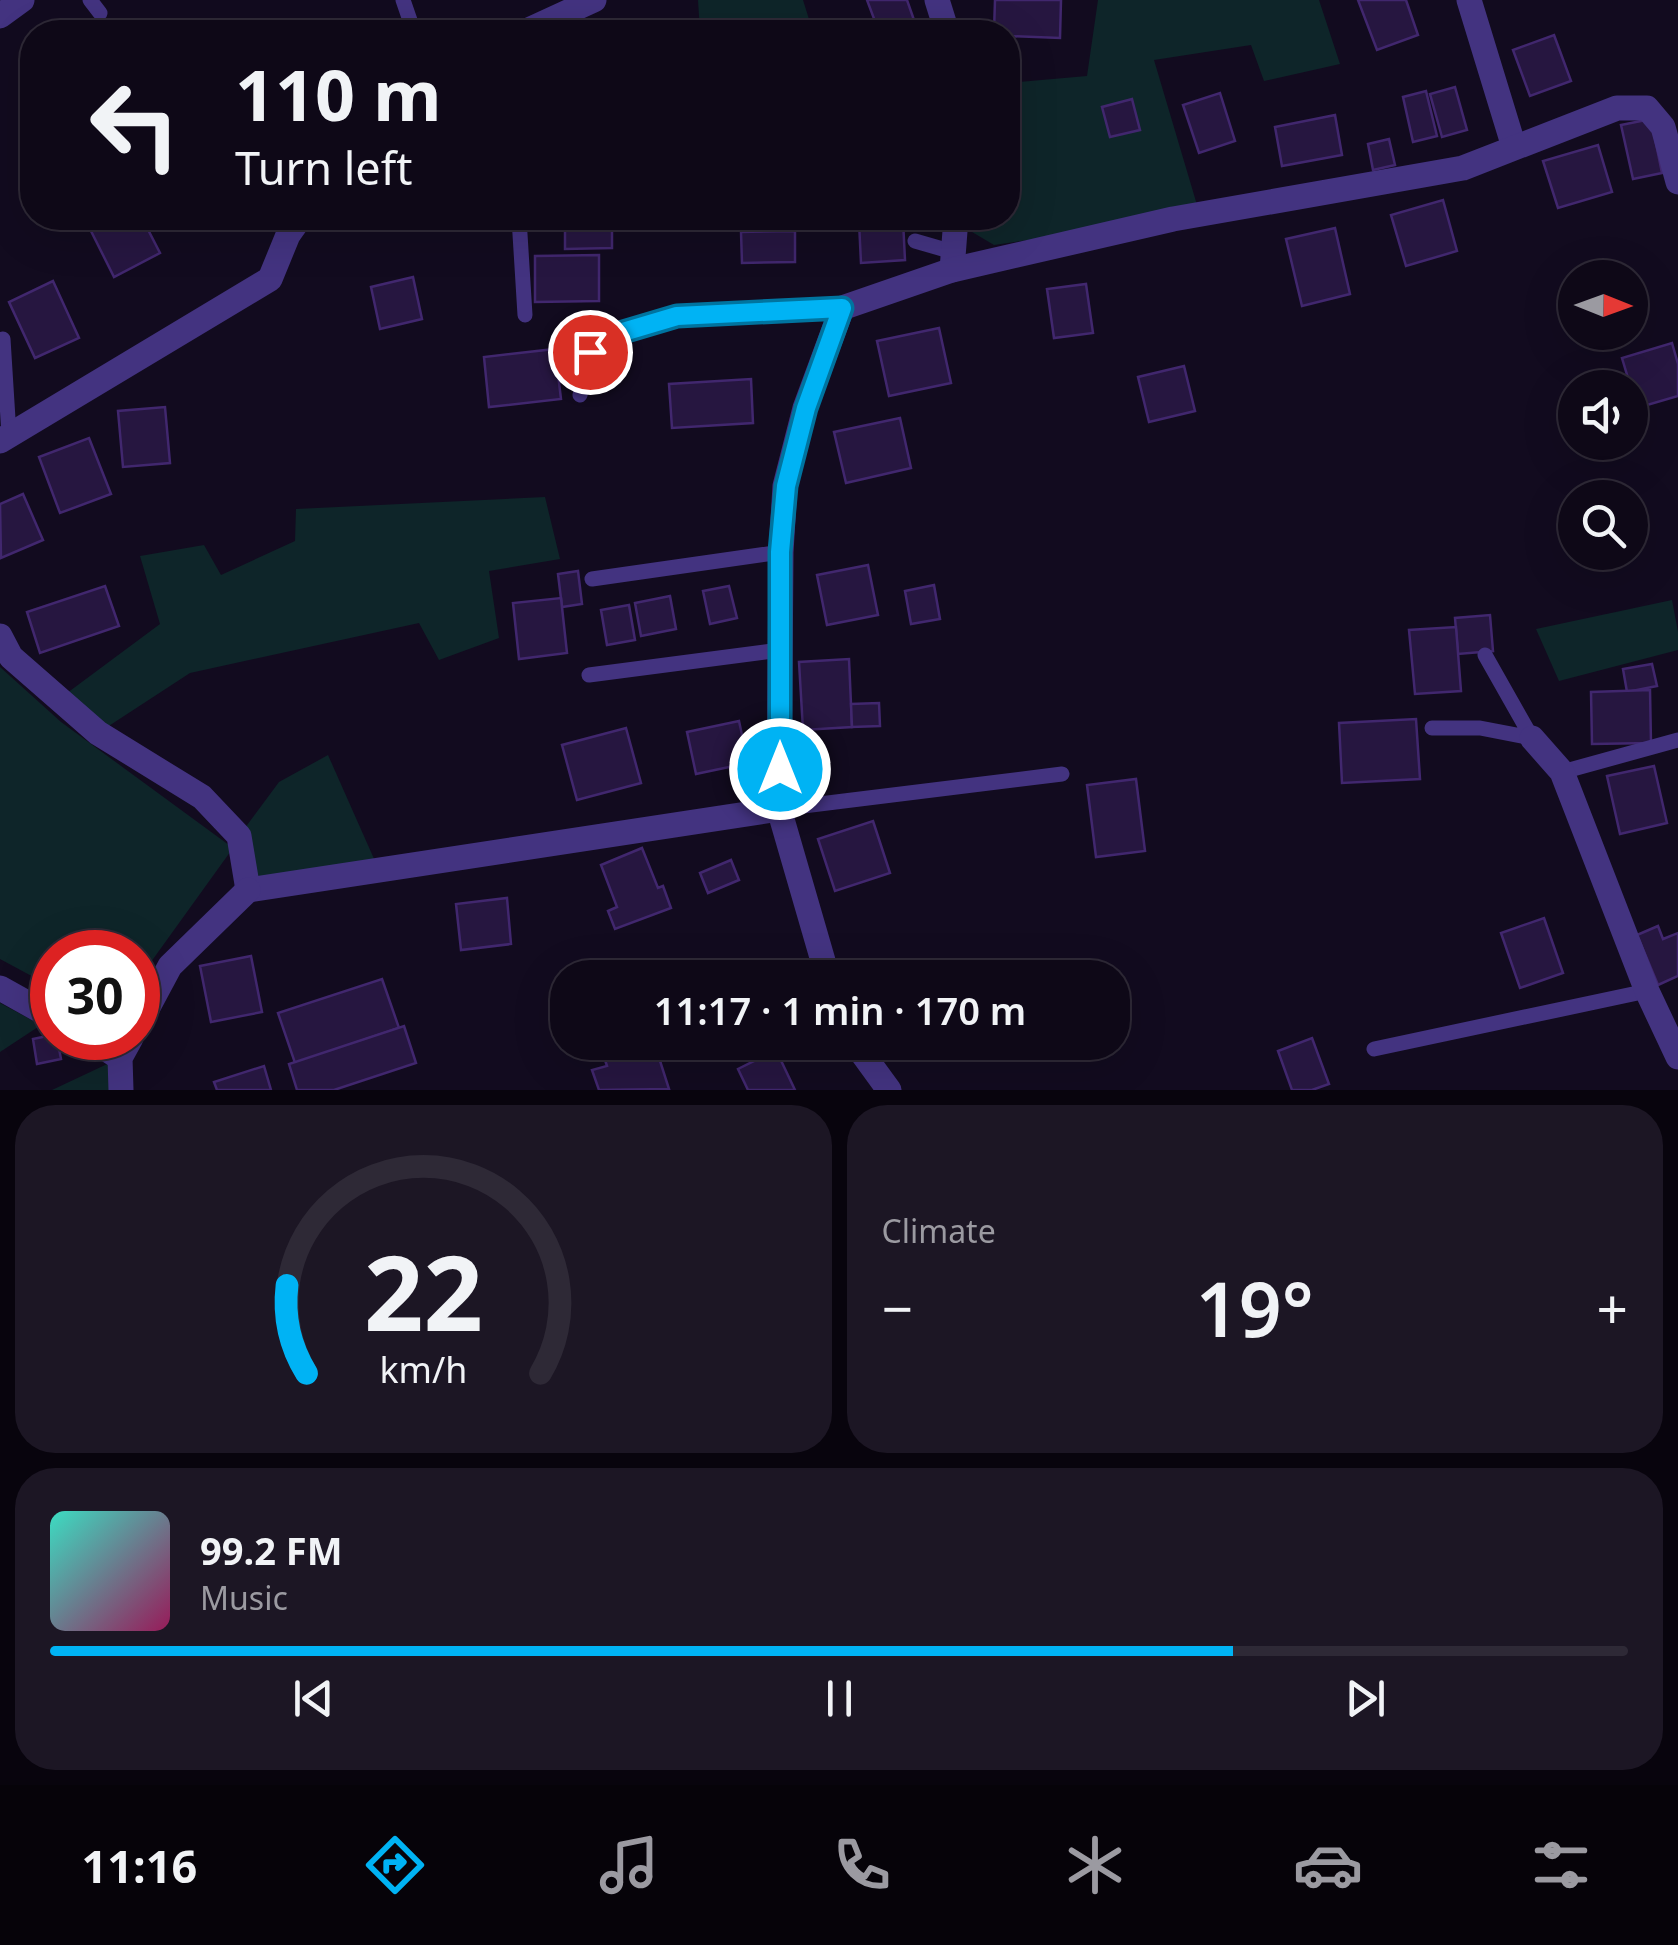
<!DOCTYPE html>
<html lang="en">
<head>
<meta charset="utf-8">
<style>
  body { margin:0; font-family:"Noto Sans",sans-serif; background:#1c1624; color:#f1f3f6; height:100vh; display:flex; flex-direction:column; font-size:38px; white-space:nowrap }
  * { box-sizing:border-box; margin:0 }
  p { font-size:32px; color:#9b9aa1 }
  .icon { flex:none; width:55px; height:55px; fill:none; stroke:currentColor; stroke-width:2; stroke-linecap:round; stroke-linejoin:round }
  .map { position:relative; height:1090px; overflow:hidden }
  .side { display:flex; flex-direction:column; gap:15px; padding:15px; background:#08040d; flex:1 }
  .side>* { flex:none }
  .guide { position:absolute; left:20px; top:20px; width:1000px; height:210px; border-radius:40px; box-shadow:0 10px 40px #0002,0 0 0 2px #2e2936; background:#0e0817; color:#f1f3f6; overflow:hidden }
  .needle { width:65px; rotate:91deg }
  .tools { position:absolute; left:1558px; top:260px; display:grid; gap:20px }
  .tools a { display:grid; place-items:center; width:90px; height:90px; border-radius:50%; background:#0e0817; box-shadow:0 10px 40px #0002,0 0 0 2px #2e2936; font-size:50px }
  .speed { position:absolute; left:30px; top:930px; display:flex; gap:20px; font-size:50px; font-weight:700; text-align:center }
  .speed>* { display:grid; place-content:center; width:130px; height:130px; border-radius:50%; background:#0e0817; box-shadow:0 10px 40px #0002,0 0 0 2px #2e2936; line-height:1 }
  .speed .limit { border:15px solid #d22; background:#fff; color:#111 }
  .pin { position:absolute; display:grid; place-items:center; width:85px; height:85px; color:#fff; margin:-42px; border:5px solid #fff; border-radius:50%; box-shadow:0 2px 10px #0007 }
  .me { position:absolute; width:110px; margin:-55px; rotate:0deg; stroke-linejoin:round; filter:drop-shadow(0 0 8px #0008) }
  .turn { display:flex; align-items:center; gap:35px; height:210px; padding:0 50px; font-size:45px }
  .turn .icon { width:130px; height:130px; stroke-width:2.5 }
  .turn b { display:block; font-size:70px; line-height:85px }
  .big { font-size:75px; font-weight:600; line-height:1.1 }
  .side .card { flex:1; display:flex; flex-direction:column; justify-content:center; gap:15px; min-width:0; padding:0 35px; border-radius:40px; background:#1c1624 }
  .side .dial { align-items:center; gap:0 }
  .dial svg { height:260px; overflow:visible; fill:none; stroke:#2e2936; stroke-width:7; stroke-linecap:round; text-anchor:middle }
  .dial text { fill:#f1f3f6; stroke:none }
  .song { display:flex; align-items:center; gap:30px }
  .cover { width:120px; height:120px; border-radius:15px; background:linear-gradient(135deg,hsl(170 70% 55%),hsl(330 70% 35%)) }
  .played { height:10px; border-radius:5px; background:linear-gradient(90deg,#00b3f4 75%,#2e2936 75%) }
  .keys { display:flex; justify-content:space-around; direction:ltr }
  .heat { display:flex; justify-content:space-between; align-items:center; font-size:55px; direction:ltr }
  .side .tiles { flex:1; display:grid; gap:15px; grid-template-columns:1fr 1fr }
  .card:last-child { grid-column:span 2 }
  .trip { position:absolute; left:550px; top:960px; width:580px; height:100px; border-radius:40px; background:#0e0817; box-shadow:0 10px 40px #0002,0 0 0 2px #2e2936; font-weight:600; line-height:100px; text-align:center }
  .menu { display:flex; height:160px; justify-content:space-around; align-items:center; background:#060309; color:#9b9aa1 }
  .menu .icon { width:70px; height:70px }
  .menu .selected { color:#00b3f4 }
  .menu b { font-size:45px; color:#f1f3f6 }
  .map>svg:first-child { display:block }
  .green { fill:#0e2529 }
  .building { fill:#261640; stroke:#41276e; stroke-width:2.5 }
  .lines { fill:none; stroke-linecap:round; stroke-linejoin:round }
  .lane { stroke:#433380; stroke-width:15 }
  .street { stroke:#433380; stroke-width:25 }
  .route-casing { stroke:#00749f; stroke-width:25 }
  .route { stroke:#00b3f4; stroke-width:18 }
</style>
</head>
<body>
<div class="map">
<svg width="1678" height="1090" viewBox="0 0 1678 1090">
  <rect width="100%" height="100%" fill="#120b1f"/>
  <g class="green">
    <path d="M698,0H803L813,32H700Z"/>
    <path d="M1098,0H1319L1340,64L1264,81L1251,45L1154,60L1200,215L994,245L967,229V218H1008V83L1087,76Z"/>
    <path d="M545,497L560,559L489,571L499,638L439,660L419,623L190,673L98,733L59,699L160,624L140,556L204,545L221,575L295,541L296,509Z"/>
    <path d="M1672,600L1678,632V650L1559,681L1536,629Z"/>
    <path d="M0,667L61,722L233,848L138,980V952H52V987L0,959Z"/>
    <path d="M328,755L379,870L248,890L239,836L279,782Z"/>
    <path d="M0,1003L41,1025L0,1052Z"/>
    <path d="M120,1058L121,1090H52Z"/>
  </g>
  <g class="building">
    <path d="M867,0H907L914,20L879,32Z"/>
    <path d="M995,0H1061L1060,38L1008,36V32H994Z"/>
    <path d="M1358,0H1406L1418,35L1377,50Z"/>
    <path d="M1554,35L1571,81L1530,96L1513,50Z"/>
    <path d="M1455,87L1467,130L1442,137L1430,94Z"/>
    <path d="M1426,91L1437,136L1413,142L1403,97Z"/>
    <path d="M1220,93L1235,141L1199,153L1183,105Z"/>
    <path d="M1132,99L1140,130L1110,137L1102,107Z"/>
    <path d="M1335,115L1342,155L1282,166L1275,127Z"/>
    <path d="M1651,119L1662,173L1633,179L1621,125Z"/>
    <path d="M1389,139L1395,165L1373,170L1368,144Z"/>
    <path d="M1598,145L1612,192L1558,208L1543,161Z"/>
    <path d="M1443,200L1457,251L1406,266L1391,215Z"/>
    <path d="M89,218H142L160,253L114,277L85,219Z"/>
    <path d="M565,218H612V248L565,249Z"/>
    <path d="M903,220L905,260L861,263L859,222Z"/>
    <path d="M1335,228L1350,294L1302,306L1286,239Z"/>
    <path d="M795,231V262L742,263L741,232Z"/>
    <path d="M599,255V301L535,302V256Z"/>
    <path d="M413,277L422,319L380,329L371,287Z"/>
    <path d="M53,281L79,338L35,358L9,302Z"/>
    <path d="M1086,284L1093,333L1054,338L1047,289Z"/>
    <path d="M939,328L951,383L889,396L877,341Z"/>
    <path d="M1672,343L1678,364V396L1637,408L1622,358Z"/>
    <path d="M555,349L561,399L489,407L484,357Z"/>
    <path d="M1184,366L1195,411L1149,422L1138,377Z"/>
    <path d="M751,379L753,423L672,428L669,384Z"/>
    <path d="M165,407L170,463L123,467L118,411Z"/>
    <path d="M900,418L911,468L846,483L834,432Z"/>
    <path d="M89,438L111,494L60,513L39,457Z"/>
    <path d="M23,494L43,540L1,558L0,504Z"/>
    <path d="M868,565L878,615L827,625L817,575Z"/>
    <path d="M578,571L582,604L562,607L558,574Z"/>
    <path d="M934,585L940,619L911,624L905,591Z"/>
    <path d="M105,586L119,626L40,653L27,612Z"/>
    <path d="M729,586L737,618L710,624L703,591Z"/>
    <path d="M670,596L676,629L641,636L635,603Z"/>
    <path d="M561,598L567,653L519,659L513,603Z"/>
    <path d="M629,605L635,640L607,645L601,610Z"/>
    <path d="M1490,615L1493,651L1458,654L1455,618Z"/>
    <path d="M1456,627L1461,691L1415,694L1409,630Z"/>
    <path d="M849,659L852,727L803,730L799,662Z"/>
    <path d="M1652,664L1657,686L1627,692L1623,669Z"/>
    <path d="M1650,690L1651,743L1592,744L1591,692Z"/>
    <path d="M879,703L880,726L852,727L851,704Z"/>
    <path d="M1416,719L1420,779L1342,783L1339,723Z"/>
    <path d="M739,721L748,763L696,774L687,732Z"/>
    <path d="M626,728L641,783L577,800L562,745Z"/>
    <path d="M1654,766L1667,823L1620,834L1607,776Z"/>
    <path d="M1136,779L1145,851L1096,857L1087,785Z"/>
    <path d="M873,821L890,873L835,891L818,839Z"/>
    <path d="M642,848L658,888L663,886L671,908L615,929L608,911L617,907L601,865Z"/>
    <path d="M731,860L739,880L708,893L700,873Z"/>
    <path d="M507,898L511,944L461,950L456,904Z"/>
    <path d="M1544,918L1563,973L1520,988L1501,933Z"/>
    <path d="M1658,926L1663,939L1678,933V976L1658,985L1637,935Z"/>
    <path d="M251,956L262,1012L211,1022L200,966Z"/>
    <path d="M382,979L399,1028L295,1063L278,1013Z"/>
    <path d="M404,1026L416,1063L334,1090H297L289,1064Z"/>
    <path d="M52,1035V1038H57L61,1059L37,1064L33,1039Z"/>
    <path d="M1312,1038L1329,1084L1312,1090H1292L1278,1051Z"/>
    <path d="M599,1042H654L669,1089L599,1090L592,1070L607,1066Z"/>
    <path d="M776,1050L795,1090H748L738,1069Z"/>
    <path d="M264,1066L271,1090H217L214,1082Z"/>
  </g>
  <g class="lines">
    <g class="lane">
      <path d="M90,0L100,13"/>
      <path d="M403,0L414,32"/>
      <path d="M519,218L525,315"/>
      <path d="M915,241L953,252"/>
      <path d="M3,339L9,435"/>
      <path d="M580,395L591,351L613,335L677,316L842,308"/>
      <path d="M592,579L781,552"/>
      <path d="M589,675L780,650"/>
      <path d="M1432,728H1480L1532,738L1485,655"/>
      <path d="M1562,772L1678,740"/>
      <path d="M779,809L1062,774"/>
      <path d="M1374,1049L1647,991"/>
    </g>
    <g class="street">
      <path d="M937,0L947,32"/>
      <path d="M1469,0L1514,147"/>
      <path d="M0,16L22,0"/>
      <path d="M524,32L594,0"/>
      <path d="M952,270L956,218"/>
      <path d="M0,441L270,279L288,235L300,218"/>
      <path d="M0,636L11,657L98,733L202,797L239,836L248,890"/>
      <path d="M1532,738L1562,772L1647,991L1678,1057"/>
      <path d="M248,890L779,809"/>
      <path d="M828,978L779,809L781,552L785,486L805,408L842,308L952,270L1173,219L1463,168L1617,108H1647L1663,127L1678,182"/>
      <path d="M0,988L52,1017"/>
      <path d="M138,1026L170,966L248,890"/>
      <path d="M89,1038L120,1058"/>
      <path d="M854,1042L889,1090"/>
      <path d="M121,1090L120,1058L131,1038"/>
    </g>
  </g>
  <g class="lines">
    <defs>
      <path id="route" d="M590,352L613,335L677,316L842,308L806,408L786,486L780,552V769"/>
    </defs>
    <use href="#route" class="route-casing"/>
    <use href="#route" class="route"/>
  </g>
</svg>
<div class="tools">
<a><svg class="needle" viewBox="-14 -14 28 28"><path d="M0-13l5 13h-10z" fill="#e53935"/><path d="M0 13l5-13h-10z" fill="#9b9aa1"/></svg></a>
<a><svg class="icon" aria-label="sound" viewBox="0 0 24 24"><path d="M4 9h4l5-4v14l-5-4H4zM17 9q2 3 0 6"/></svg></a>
<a><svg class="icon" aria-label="search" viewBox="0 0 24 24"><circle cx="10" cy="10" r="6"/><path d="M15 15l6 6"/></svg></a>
</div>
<div class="speed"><div class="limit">30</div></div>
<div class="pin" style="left:590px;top:352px;background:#d93025"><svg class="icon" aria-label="arrive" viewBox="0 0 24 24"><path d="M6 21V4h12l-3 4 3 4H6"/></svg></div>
<svg class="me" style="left:780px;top:769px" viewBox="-20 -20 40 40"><circle r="17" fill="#00b3f4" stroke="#fff" stroke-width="3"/><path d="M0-11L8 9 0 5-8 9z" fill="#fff"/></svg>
<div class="trip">11:17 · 1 min · 170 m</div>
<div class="guide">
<div class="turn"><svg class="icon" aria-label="left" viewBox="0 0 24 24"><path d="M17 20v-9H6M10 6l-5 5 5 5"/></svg><div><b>110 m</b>Turn left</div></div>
</div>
</div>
<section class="side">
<div class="tiles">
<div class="card dial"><svg viewBox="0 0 100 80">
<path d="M14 69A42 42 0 1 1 86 69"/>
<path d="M14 69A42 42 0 0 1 8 42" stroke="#00b3f4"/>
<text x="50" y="56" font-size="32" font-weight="700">22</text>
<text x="50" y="72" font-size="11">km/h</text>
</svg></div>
<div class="card"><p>Climate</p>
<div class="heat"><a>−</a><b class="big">19°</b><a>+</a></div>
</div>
<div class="card">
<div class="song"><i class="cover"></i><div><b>99.2 FM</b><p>Music</p></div></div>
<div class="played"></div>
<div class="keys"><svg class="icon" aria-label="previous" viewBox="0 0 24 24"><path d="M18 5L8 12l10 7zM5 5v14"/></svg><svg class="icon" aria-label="pause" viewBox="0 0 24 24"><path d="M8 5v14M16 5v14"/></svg><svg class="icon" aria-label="next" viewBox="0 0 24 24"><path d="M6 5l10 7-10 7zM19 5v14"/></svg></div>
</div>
</div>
</section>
<nav class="menu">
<b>11:16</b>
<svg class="icon selected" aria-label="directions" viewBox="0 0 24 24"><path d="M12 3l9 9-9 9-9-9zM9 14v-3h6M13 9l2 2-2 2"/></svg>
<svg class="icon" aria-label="music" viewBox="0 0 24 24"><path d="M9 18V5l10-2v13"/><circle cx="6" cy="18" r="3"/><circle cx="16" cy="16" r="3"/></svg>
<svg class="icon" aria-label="phone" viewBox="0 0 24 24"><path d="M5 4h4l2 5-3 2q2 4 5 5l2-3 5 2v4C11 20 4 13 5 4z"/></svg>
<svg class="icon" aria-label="climate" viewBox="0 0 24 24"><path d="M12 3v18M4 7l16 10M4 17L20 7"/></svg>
<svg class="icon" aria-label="car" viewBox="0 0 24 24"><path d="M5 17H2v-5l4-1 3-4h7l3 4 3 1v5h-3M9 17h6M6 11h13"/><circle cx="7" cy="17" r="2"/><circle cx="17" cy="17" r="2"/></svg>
<svg class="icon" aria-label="filters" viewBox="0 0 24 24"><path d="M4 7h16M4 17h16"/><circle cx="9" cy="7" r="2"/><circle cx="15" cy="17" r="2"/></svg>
</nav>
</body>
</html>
